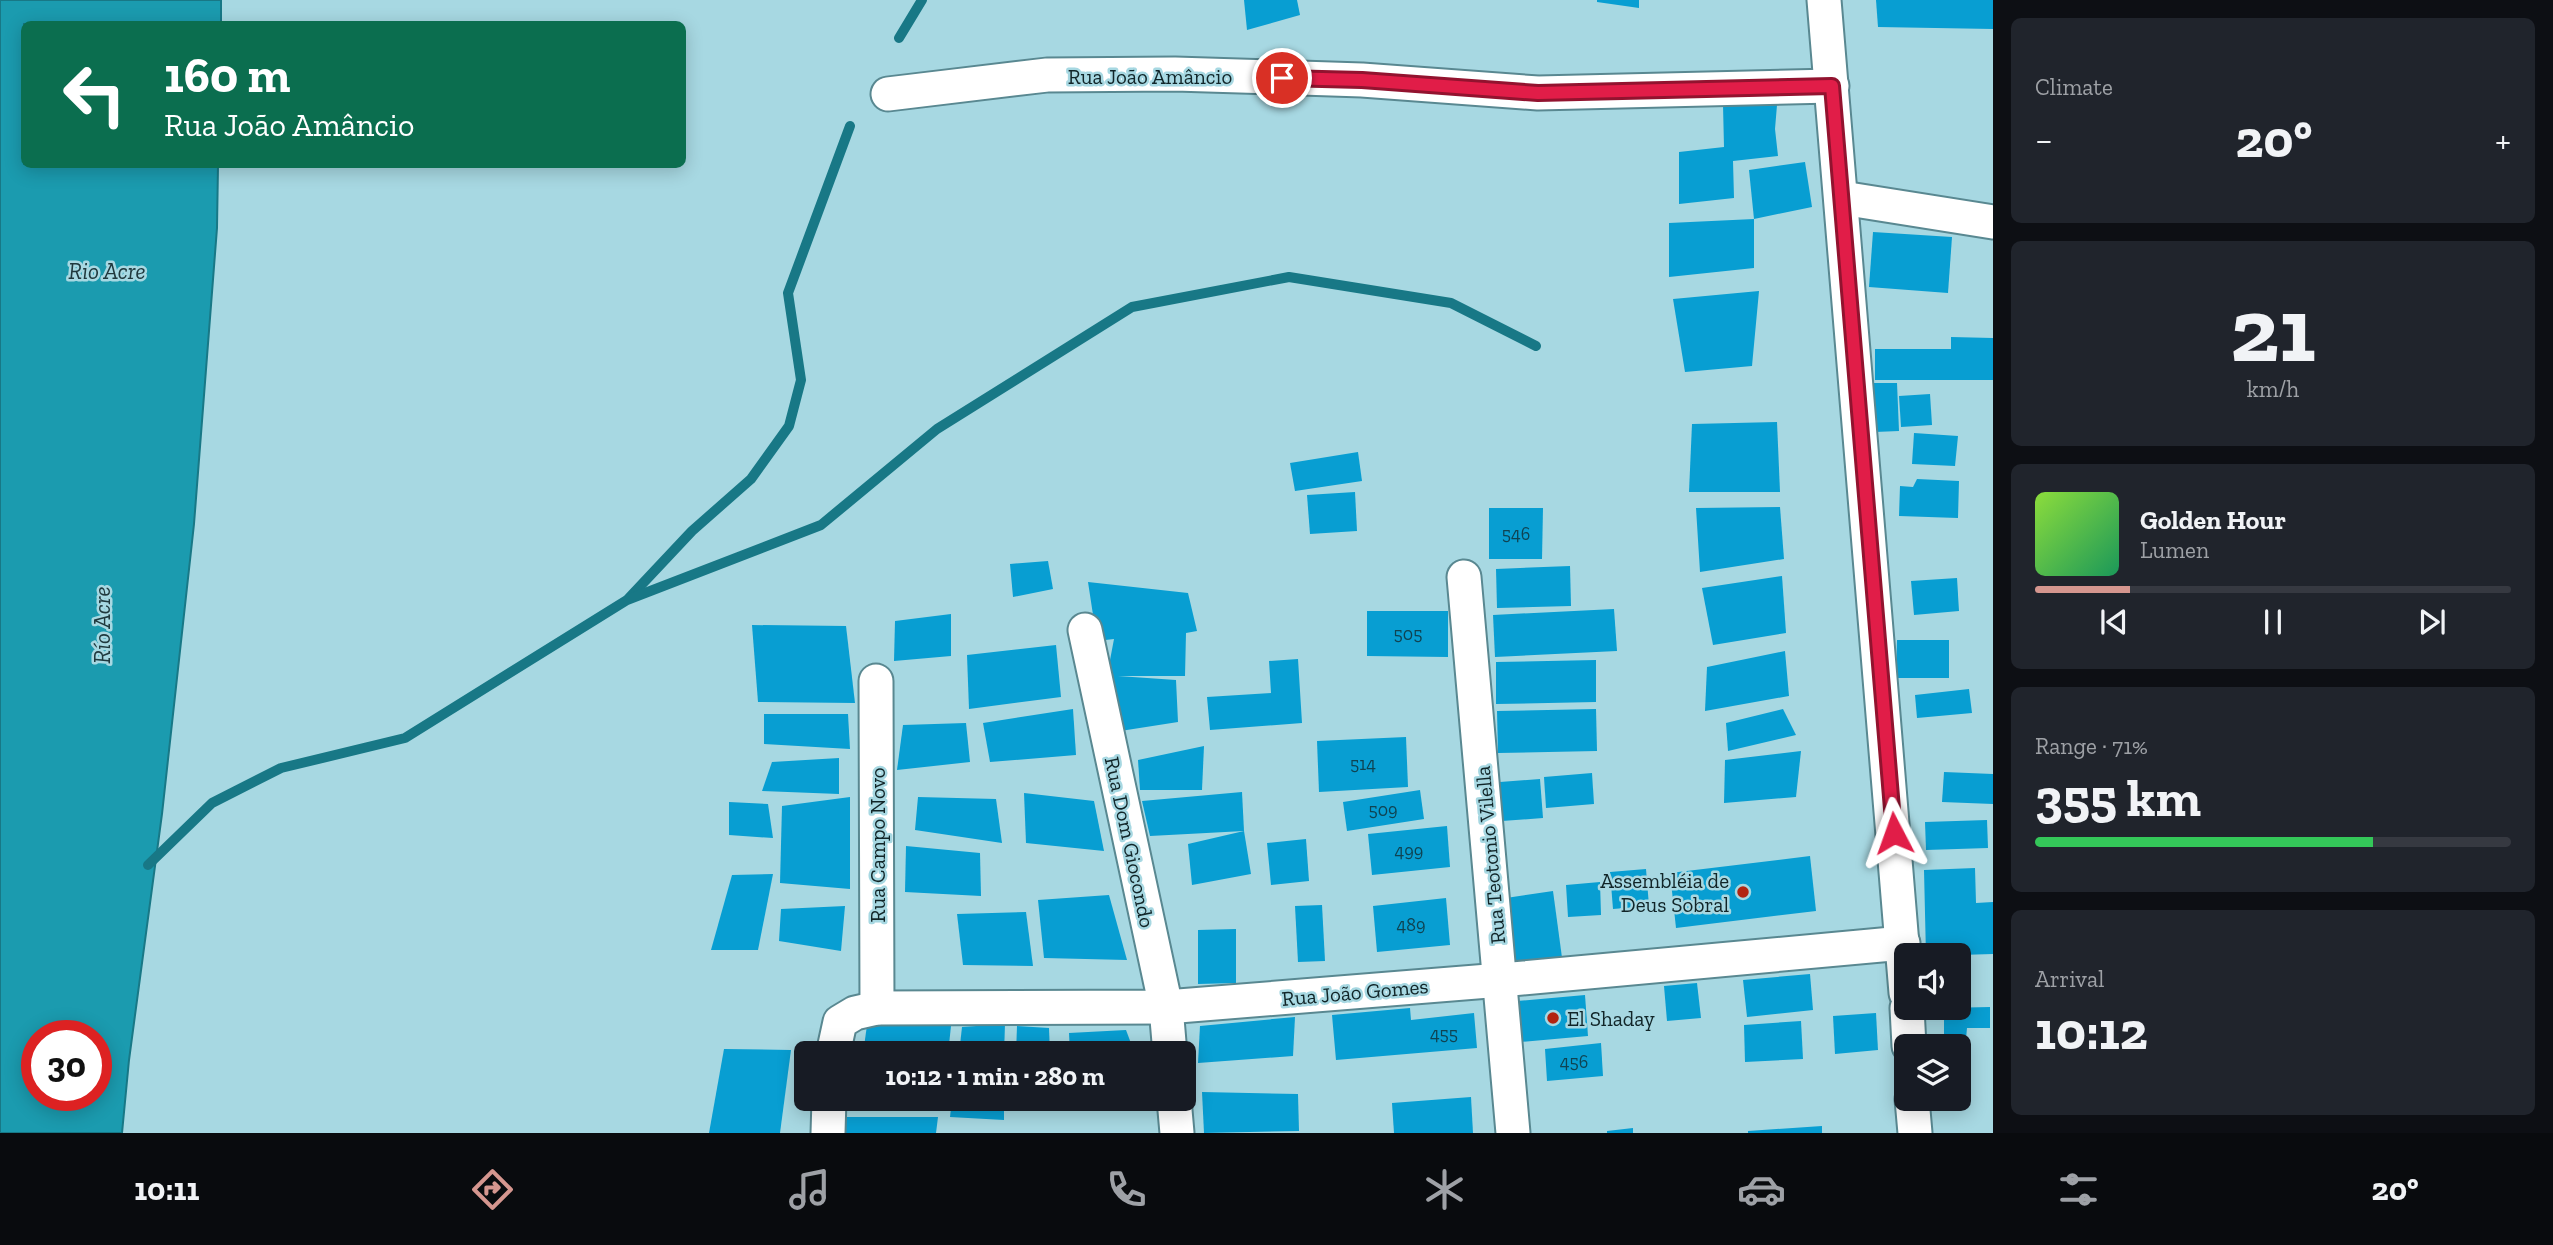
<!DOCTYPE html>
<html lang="en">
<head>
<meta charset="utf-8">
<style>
  body { margin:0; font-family:"Zilla Slab",serif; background:#20242c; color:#f1f3f6; height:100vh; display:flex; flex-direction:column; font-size:26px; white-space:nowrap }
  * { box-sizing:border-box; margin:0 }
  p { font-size:23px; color:#9ea1a6 }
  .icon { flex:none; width:38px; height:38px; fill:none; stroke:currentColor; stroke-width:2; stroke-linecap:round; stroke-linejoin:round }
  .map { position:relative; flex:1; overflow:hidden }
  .drawer { display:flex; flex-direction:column; gap:18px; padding:18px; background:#0d0f14; width:560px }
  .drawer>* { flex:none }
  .hud { position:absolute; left:21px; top:21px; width:665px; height:147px; border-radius:10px; box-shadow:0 4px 18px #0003; background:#0b6e4f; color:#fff; overflow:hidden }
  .buttons { position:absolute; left:1894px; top:943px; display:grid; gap:14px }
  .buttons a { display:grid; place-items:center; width:77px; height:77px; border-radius:10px; background:#171b24; box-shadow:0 4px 18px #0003; font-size:35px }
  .speed { position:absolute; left:21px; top:1020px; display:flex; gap:14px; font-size:35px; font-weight:700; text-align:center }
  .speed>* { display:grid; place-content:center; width:91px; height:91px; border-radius:50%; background:#171b24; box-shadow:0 4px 18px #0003; line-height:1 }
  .speed .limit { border:10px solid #d22; background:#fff; color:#111 }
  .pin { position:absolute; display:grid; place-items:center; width:60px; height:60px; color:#fff; margin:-30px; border:4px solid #fff; border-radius:50%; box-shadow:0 2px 7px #0007 }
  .me { position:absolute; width:77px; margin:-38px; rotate:356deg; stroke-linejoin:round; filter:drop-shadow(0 0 5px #0008) }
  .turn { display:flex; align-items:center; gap:24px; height:147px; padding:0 28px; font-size:32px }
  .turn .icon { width:91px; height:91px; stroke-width:2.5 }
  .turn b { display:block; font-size:49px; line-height:60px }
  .big { font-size:52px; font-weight:800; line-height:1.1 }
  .drawer .tile { flex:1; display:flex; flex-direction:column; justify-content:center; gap:10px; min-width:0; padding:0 24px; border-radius:10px; background:#20242c }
  .drawer .dial { align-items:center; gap:0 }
  .dial b { font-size:91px; line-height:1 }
  .song { display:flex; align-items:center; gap:21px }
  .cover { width:84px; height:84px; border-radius:10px; background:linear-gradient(135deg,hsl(90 70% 55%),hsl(150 70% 35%)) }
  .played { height:7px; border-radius:4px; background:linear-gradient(90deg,#d5968f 20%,#363941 20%) }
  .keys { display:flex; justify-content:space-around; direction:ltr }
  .heat { display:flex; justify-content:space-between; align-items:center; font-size:38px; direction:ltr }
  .charge { height:10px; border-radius:5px; background:linear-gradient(90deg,#34c759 71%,#363941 0) }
  .trip { position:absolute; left:794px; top:1041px; width:402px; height:70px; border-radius:10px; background:#171b24; box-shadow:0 4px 18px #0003; font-weight:800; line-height:70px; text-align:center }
  .tabs { display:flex; height:112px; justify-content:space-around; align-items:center; background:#090b0e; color:#9ea1a6 }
  .tabs .icon { width:49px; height:49px }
  .tabs .active { color:#d5968f }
  .tabs b { font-size:32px; color:#f1f3f6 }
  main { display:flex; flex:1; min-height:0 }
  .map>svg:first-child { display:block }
  .water { fill:#1b9baf; stroke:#187886; stroke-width:2; fill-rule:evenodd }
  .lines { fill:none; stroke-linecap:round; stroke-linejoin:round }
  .stream { stroke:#187886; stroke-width:10 }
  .building { fill:#089ed2 }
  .minor-casing { stroke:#598891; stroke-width:37 }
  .minor { stroke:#fff; stroke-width:33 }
  .route-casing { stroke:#92132f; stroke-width:18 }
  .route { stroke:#e11d48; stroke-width:12 }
  .poi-dot { fill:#b22411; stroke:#a7d8e2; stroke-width:2.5 }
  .labels { text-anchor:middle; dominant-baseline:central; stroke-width:5; stroke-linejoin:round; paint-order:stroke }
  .number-label { font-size:18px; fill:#0f4352 }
  .street-label { font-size:21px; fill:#112528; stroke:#a7d8e2 }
  .poi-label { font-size:21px; fill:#112528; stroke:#a7d8e2; text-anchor:end }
  .water-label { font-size:23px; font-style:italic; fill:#20393e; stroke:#a7d8e2 }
</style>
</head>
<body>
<main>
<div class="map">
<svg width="1993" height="1133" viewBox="0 0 1993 1133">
  <rect width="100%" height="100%" fill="#a7d8e2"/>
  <path class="water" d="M0,0H221V24H24V164L218,165L217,228L194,524L162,814L129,1060L122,1133H0ZM37,1036H96V1096H37Z"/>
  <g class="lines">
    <g class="stream">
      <path d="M899,38L922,0"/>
      <path d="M629,598L692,531L751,479L789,426L801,380L788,293L850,126"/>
      <path d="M148,865L212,803L281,768L405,738L627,600L821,525L937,429L1132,307L1289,277L1451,303L1536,346"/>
    </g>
  </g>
  <g class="building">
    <path d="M1244,0H1297L1300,15L1247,30Z"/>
    <path d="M1597,0H1639V8L1597,2Z"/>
    <path d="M1876,0H1993V29L1878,27Z"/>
    <path d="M1723,105H1777L1775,129L1778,156L1733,161L1734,198L1679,204V152L1724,147Z"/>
    <path d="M1805,162L1812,207L1754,219L1749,170Z"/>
    <path d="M1754,219V268L1669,277V223Z"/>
    <path d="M1873,232L1952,237L1948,293L1869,287Z"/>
    <path d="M1759,291L1752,366L1685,372L1673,299Z"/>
    <path d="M1951,337L1993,338V380H1875V349H1951Z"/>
    <path d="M1873,383H1897L1899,431L1875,432Z"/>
    <path d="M1930,394L1932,425L1901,427L1899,396Z"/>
    <path d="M1777,422L1780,492H1689L1692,424Z"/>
    <path d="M1914,433L1958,436L1955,466L1912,464Z"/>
    <path d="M1358,452L1362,481L1295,491L1290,463Z"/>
    <path d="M1917,479L1959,481L1958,518L1899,516L1900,486L1913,487Z"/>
    <path d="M1355,492L1357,531L1310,534L1307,495Z"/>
    <path d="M1780,507L1784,559L1700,572L1696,508Z"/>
    <path d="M1489,508H1543L1542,559H1489Z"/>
    <path d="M1048,561L1053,589L1013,597L1010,564Z"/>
    <path d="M1570,566L1571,606L1497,608L1496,569Z"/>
    <path d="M1782,576L1786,633L1713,645L1702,588Z"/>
    <path d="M1957,578L1959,611L1914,615L1911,581Z"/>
    <path d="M1088,582L1188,593L1197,631L1186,633L1185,676H1118L1176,680L1178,722L1114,732L1107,676L1114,639L1097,641Z"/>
    <path d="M1614,609L1617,651L1495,657L1493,615Z"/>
    <path d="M1367,611H1448V657L1367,656Z"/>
    <path d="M951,614V656L894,661L895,621Z"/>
    <path d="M752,625L846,626L855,703L758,702Z"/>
    <path d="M1897,640H1949V678H1896Z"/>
    <path d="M1056,645L1061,697L969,709L967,655Z"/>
    <path d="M1785,651L1789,696L1705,711L1707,667Z"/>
    <path d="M1298,659L1302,723L1210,730L1207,697L1271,693L1269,661Z"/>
    <path d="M1596,660V702L1496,704V662Z"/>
    <path d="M1969,689L1972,713L1917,718L1915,695Z"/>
    <path d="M1073,709L1076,755L990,762L983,723Z"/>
    <path d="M1596,709L1597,751L1498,753L1497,711Z"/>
    <path d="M1783,709L1796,735L1728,751L1726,723Z"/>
    <path d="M764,714H848L850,749L764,744Z"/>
    <path d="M966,723L970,762L897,770L903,725Z"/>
    <path d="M1406,737L1408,787L1319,792L1317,741Z"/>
    <path d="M1204,746L1202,790H1140L1138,760Z"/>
    <path d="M1801,751L1796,797L1724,803L1725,760Z"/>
    <path d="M839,758V794L762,791L772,762Z"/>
    <path d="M1944,772L1993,774V804L1942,802Z"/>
    <path d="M1592,773L1594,804L1546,808L1544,777Z"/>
    <path d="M1540,779L1543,818L1502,821L1500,782Z"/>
    <path d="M1420,790L1424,819L1347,831L1343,802Z"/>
    <path d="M1242,792L1244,831L1150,836L1142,801Z"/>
    <path d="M1024,793L1094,801L1104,851L1026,843Z"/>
    <path d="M850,797V889L780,883L782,806Z"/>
    <path d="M918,797L996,799L1002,843L915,830Z"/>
    <path d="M729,802L768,804L773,838L729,835Z"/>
    <path d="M1987,820L1988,848L1926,850L1925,822Z"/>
    <path d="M1447,826L1450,867L1372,875L1368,834Z"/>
    <path d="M1244,831L1251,874L1192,885L1188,844Z"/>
    <path d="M1306,839L1309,881L1271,885L1267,843Z"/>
    <path d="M906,846L980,853L981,896L905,892Z"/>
    <path d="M1810,856L1816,911L1676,928L1670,873Z"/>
    <path d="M1975,868L1976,903L1993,902V954L1926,956L1924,870Z"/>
    <path d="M1646,869L1649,906L1613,909L1610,872Z"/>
    <path d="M773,874L758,950H711L732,875Z"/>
    <path d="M1600,882L1601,915L1568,917L1566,885Z"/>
    <path d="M1553,891L1563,965L1516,971L1506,898Z"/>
    <path d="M1109,895L1127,960L1044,958L1038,900Z"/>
    <path d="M1446,898L1450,945L1377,952L1373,906Z"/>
    <path d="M1322,905L1325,961L1298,962L1295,906Z"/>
    <path d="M845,906L841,951L779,941L781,909Z"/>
    <path d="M1026,912L1033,966L963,965L957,914Z"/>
    <path d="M1236,929V983L1198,984V930Z"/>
    <path d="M1810,974L1813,1010L1747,1017L1743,980Z"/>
    <path d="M1697,983L1701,1018L1667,1021L1664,986Z"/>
    <path d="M1585,995L1588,1036L1520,1042L1517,1001Z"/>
    <path d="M1990,1007V1028H1967L1966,1039H1944V1008Z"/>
    <path d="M1410,1008L1411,1020L1474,1013L1477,1048L1336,1060L1332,1015Z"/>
    <path d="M1876,1013L1878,1050L1835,1054L1833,1016Z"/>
    <path d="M1295,1017L1293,1056L1198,1063L1200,1026Z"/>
    <path d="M1801,1021L1803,1059L1745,1062L1744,1025Z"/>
    <path d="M1005,1024L1004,1054H959L962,1027Z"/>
    <path d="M867,1025L951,1026L948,1054H863Z"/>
    <path d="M1017,1026L1049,1028L1050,1054H1016Z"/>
    <path d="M1126,1030L1135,1054H1070L1069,1033Z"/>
    <path d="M1601,1043L1603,1076L1547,1081L1545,1049Z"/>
    <path d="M724,1049L791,1050L780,1133H709Z"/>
    <path d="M1202,1092L1298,1094L1299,1131L1204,1133Z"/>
    <path d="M1471,1097L1473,1133H1394L1392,1103Z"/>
    <path d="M857,1099H943L942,1108L857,1104Z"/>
    <path d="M952,1099H1004V1120L950,1117Z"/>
    <path d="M846,1117H938L936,1133H844Z"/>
    <path d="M1822,1126V1133H1748V1131Z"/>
    <path d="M1633,1128V1133H1607V1131Z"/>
  </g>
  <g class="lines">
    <defs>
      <g id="minor">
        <path d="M1824,0L1906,993"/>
        <path d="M888,94L1047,75L1175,74L1362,80L1538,93L1832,86"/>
        <path d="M1842,198L1993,222"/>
        <path d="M1464,577L1513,1133"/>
        <path d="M1085,630L1166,1007L1170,1054"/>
        <path d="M876,681L877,1008"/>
        <path d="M1907,1008L1909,1046"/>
        <path d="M833,1054L840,1022L855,1013L877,1008L1166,1007L1501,980L1903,943"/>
        <path d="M1174,1099L1177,1133"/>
        <path d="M1912,1099L1915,1133"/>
        <path d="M828,1133L829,1099"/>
      </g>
    </defs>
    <use href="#minor" class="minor-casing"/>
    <use href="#minor" class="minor"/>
  </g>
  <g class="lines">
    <defs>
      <path id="route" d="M1282,78L1362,80L1538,93L1832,86L1894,833"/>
    </defs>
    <use href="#route" class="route-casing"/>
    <use href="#route" class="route"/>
  </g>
  <g class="poi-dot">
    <circle cx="1743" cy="892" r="7"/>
    <circle cx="1553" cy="1018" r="7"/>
  </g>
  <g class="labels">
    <g class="number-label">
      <text x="1516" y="534">546</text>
      <text x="1408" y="634">505</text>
      <text x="1363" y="764">514</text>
      <text x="1383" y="810">509</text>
      <text x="1409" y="851">499</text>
      <text x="1411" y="925">489</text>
      <text x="1444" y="1034">455</text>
      <text x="1574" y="1062">456</text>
    </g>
    <g class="street-label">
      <text x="1150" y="76">Rua João Amâncio</text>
      <text transform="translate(1130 842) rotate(78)">Rua Dom Giocondo</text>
      <text transform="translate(877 845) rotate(-90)">Rua Campo Novo</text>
      <text transform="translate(1490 855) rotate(-95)">Rua Teotonio Vilella</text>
      <text transform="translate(1355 992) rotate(-5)">Rua João Gomes</text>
    </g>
    <g class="poi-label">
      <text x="1729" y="880">Assembléia de<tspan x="1729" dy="24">Deus Sobral</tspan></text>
      <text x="1567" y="1018" text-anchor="start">El Shaday</text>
    </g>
    <g class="water-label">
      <text x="107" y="271">Rio Acre</text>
      <text transform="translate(102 625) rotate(-90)">Río Acre</text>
    </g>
  </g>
</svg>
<div class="buttons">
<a><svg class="icon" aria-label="sound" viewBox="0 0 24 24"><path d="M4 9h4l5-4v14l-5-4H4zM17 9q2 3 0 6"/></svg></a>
<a><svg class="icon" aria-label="layers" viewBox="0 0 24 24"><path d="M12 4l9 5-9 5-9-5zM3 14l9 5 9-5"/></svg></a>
</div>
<div class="speed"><div class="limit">30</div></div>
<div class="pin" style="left:1282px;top:78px;background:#d93025"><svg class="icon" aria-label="arrive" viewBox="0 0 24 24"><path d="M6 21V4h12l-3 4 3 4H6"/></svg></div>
<svg class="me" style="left:1894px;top:833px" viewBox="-20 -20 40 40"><path d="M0-17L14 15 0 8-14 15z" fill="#e11d48" stroke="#fff" stroke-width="4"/></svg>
<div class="trip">10:12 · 1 min · 280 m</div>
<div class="hud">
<div class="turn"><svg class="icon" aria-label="left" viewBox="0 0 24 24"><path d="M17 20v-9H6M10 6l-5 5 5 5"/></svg><div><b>160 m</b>Rua João Amâncio</div></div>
</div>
</div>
<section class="drawer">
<div class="tile"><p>Climate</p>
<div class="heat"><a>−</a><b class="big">20°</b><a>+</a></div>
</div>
<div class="tile dial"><b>21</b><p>km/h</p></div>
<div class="tile">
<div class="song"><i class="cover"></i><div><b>Golden Hour</b><p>Lumen</p></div></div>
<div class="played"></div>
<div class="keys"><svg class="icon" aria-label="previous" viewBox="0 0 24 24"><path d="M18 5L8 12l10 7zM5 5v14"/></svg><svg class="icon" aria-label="pause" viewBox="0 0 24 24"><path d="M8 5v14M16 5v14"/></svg><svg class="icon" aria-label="next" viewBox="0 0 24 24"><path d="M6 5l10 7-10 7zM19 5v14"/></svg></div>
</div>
<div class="tile"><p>Range · 71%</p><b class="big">355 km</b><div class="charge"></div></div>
<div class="tile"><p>Arrival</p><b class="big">10:12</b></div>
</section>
</main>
<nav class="tabs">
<b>10:11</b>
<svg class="icon active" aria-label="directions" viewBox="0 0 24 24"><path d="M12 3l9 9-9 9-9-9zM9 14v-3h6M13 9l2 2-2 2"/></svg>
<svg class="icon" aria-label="music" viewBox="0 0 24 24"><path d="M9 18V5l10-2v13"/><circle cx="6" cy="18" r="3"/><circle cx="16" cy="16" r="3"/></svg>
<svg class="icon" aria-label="phone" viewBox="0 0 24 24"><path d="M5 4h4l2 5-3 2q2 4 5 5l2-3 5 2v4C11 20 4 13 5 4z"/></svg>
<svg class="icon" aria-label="climate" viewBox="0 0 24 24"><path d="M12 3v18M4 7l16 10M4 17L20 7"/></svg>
<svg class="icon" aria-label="car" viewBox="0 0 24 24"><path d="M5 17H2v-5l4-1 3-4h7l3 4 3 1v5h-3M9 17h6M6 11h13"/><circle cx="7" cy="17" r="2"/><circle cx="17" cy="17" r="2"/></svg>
<svg class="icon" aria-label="filters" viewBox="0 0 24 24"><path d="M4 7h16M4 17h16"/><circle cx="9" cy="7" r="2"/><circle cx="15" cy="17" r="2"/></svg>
<b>20°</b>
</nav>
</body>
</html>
